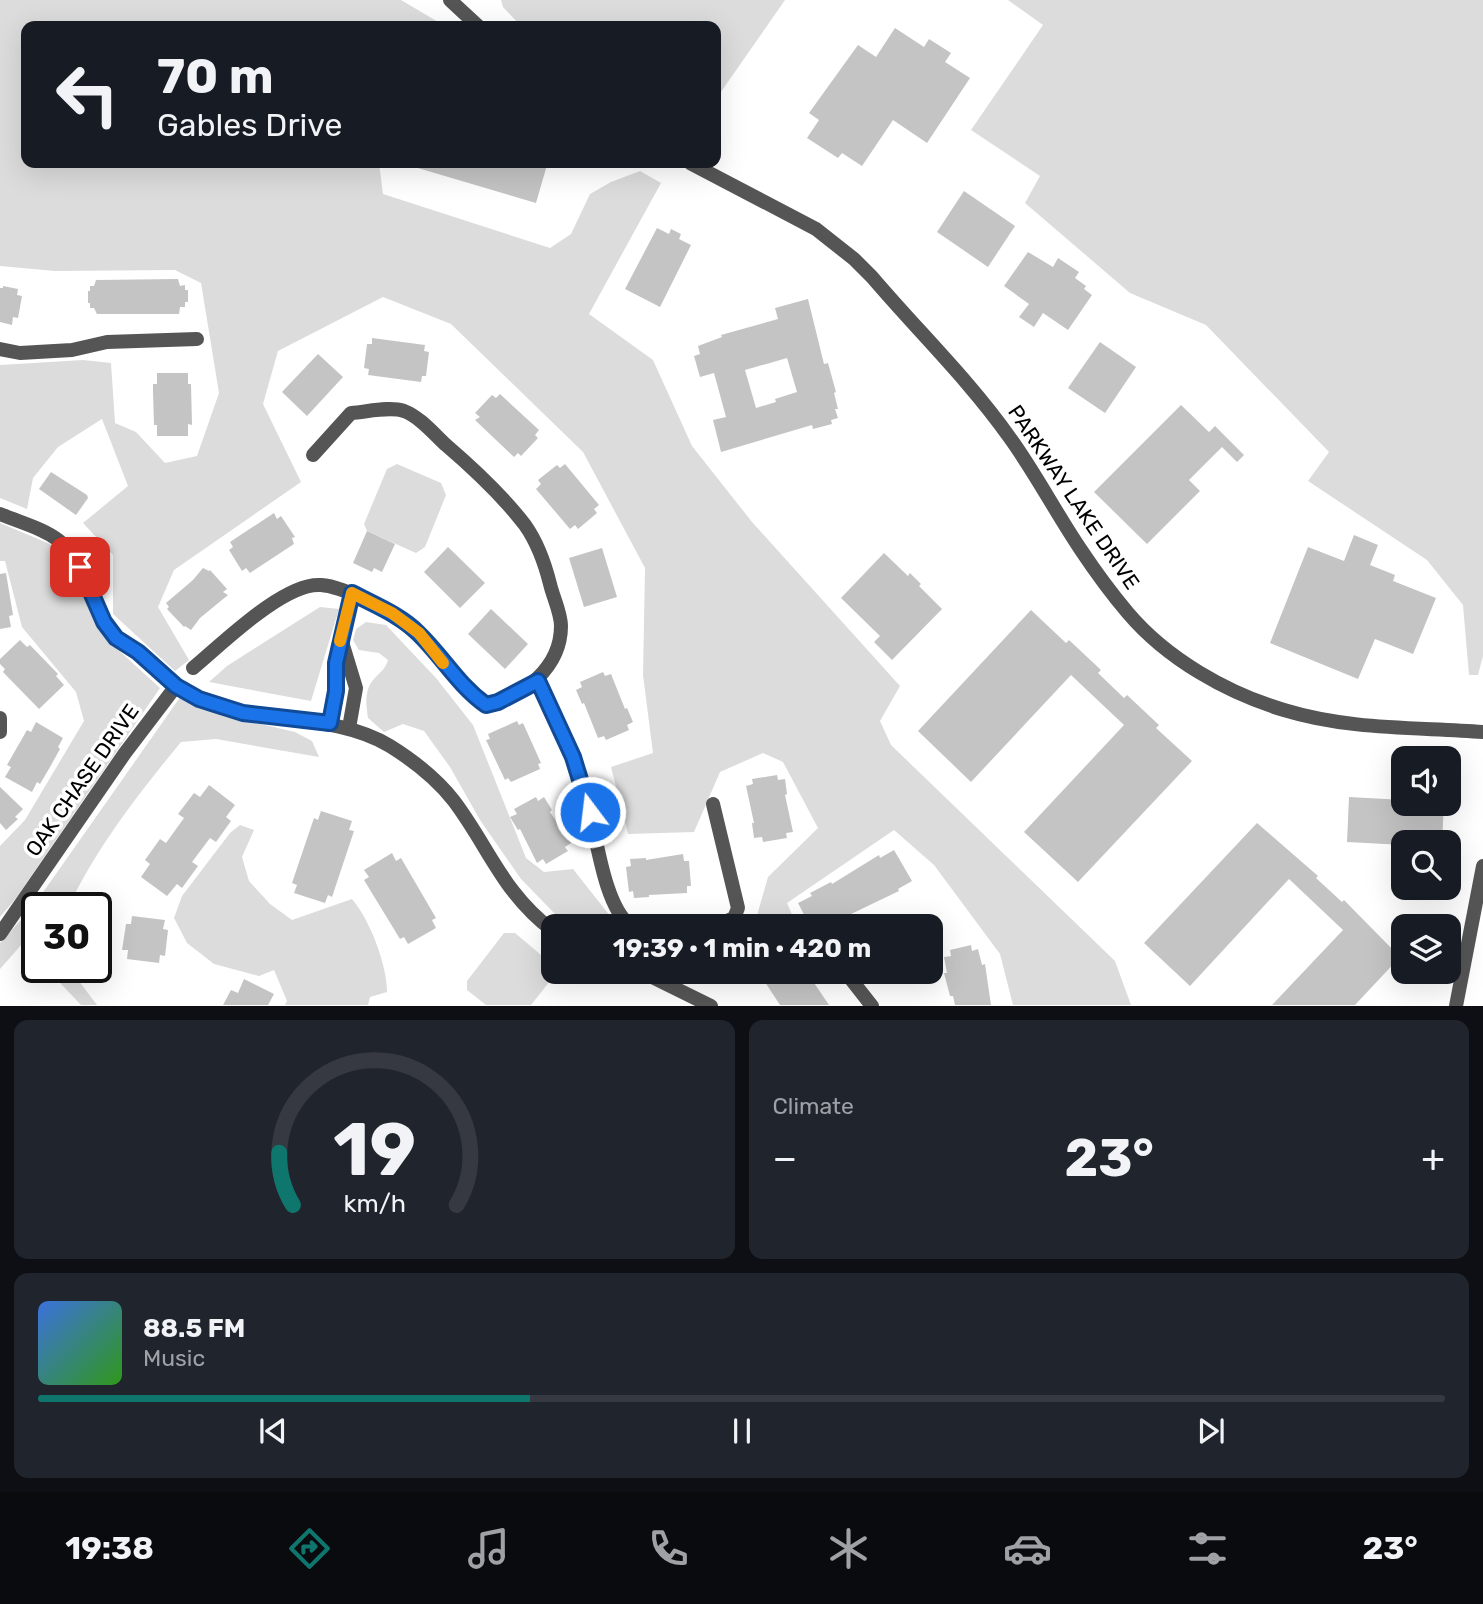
<!DOCTYPE html>
<html lang="en">
<head>
<meta charset="utf-8">
<style>
  body { margin:0; font-family:Rubik,sans-serif; background:#20242c; color:#f1f3f6; height:100vh; display:flex; flex-direction:column; font-size:26px; white-space:nowrap }
  * { box-sizing:border-box; margin:0 }
  p { font-size:23px; color:#9ea1a6 }
  .icon { flex:none; width:38px; height:38px; fill:none; stroke:currentColor; stroke-width:2; stroke-linecap:round; stroke-linejoin:round }
  .map { position:relative; height:1006px; overflow:hidden }
  .panel { display:flex; flex-direction:column; gap:14px; padding:14px; background:#0d0f14; flex:1 }
  .panel>* { flex:none }
  .guide { position:absolute; left:21px; top:21px; width:700px; height:147px; border-radius:14px; box-shadow:0 7px 28px #0002; background:#171b24; color:#f1f3f6; overflow:hidden }
  .tools { position:absolute; left:1391px; top:746px; display:grid; gap:14px }
  .tools a { display:grid; place-items:center; width:70px; height:70px; border-radius:14px; background:#171b24; box-shadow:0 7px 28px #0002; font-size:35px }
  .speed { position:absolute; left:21px; top:892px; display:flex; gap:14px; font-size:35px; font-weight:700; text-align:center }
  .speed>* { display:grid; place-content:center; width:91px; height:91px; border-radius:50%; background:#171b24; box-shadow:0 7px 28px #0002; line-height:1 }
  .speed .limit { border:4px solid #111; border-radius:10px; background:#fff; color:#111 }
  .pin { position:absolute; display:grid; place-items:center; width:60px; height:60px; color:#fff; margin:-30px; border-radius:14px; box-shadow:0 4px 10px #0006 }
  .me { position:absolute; width:77px; margin:-38px; rotate:345deg; stroke-linejoin:round; filter:drop-shadow(0 0 5px #0008) }
  .turn { display:flex; align-items:center; gap:24px; height:147px; padding:0 21px; font-size:32px }
  .turn .icon { width:91px; height:91px; stroke-width:2.5 }
  .turn b { display:block; font-size:49px; line-height:60px }
  .big { font-size:52px; font-weight:700; line-height:1.1 }
  .panel .card { flex:1; display:flex; flex-direction:column; justify-content:center; gap:10px; min-width:0; padding:0 24px; border-radius:14px; background:#20242c }
  .panel .dial { align-items:center; gap:0 }
  .dial svg { height:182px; overflow:visible; fill:none; stroke:#363941; stroke-width:7; stroke-linecap:round; text-anchor:middle }
  .dial text { fill:#f1f3f6; stroke:none }
  .song { display:flex; align-items:center; gap:21px }
  .cover { width:84px; height:84px; border-radius:10px; background:linear-gradient(135deg,hsl(220 70% 55%),hsl(110 70% 35%)) }
  .played { height:7px; border-radius:4px; background:linear-gradient(90deg,#0f766e 35%,#363941 35%) }
  .keys { display:flex; justify-content:space-around; direction:ltr }
  .heat { display:flex; justify-content:space-between; align-items:center; font-size:38px; direction:ltr }
  .panel .tiles { flex:1; display:grid; gap:14px; grid-template-columns:1fr 1fr }
  .card:last-child { grid-column:span 2 }
  .trip { position:absolute; left:541px; top:914px; width:402px; height:70px; border-radius:14px; background:#171b24; box-shadow:0 7px 28px #0002; font-weight:700; line-height:70px; text-align:center }
  .dock { display:flex; height:112px; justify-content:space-around; align-items:center; background:#090b0e; color:#9ea1a6 }
  .dock .icon { width:49px; height:49px }
  .dock .active { color:#0f766e }
  .dock b { font-size:32px; color:#f1f3f6 }
  .map>svg:first-child { display:block }
  .green { fill:#dcdcdc }
  .building { fill:#c4c4c4; fill-rule:evenodd }
  .lines { fill:none; stroke-linecap:round; stroke-linejoin:round }
  .minor { stroke:#555; stroke-width:14 }
  .route-casing { stroke:#114b97; stroke-width:18 }
  .route { stroke:#1a73e8; stroke-width:12 }
  .slow { stroke:#f59e0b; stroke-width:12 }
  .labels { text-anchor:middle; dominant-baseline:central; stroke-width:7; stroke-linejoin:round; paint-order:stroke }
  .street-label { font-size:21px; fill:#000; stroke:#fff }
</style>
</head>
<body>
<div class="map">
<svg width="1483" height="1006" viewBox="0 0 1483 1006">
  <rect width="100%" height="100%" fill="#fff"/>
  <g class="green">
    <path d="M0,0H401L445,26H26V163H379L383,194L550,248L571,234L590,194L611,182L640,171L661,183L589,314L653,360L692,446L752,522L900,686L880,721L891,745L1115,961L1131,1005H1013L1000,954L934,865L894,830L787,903L797,926H754L768,877L818,828L783,762L763,753L720,772L694,832L628,834L611,767L653,753L643,675L645,568L583,452L451,324L383,297L278,351L263,404L301,482L174,570L158,607L189,660L175,671L113,614V555L83,523L128,486L102,419L58,447L33,478L27,509L0,498V365L83,360L111,363L115,423L136,432L165,463L197,456L219,393L201,283L175,270L55,271L0,266Z"/>
    <path d="M501,0H785L716,99V26H521L503,7Z"/>
    <path d="M1008,0H1483V656L1478,675H1469L1463,605L1427,560L1308,481L1329,452L1206,325L1130,293L1025,203L1040,176L971,130L1043,25Z"/>
    <path d="M397,464L441,483L446,495L425,547L416,553L367,531L364,524L387,469Z"/>
    <path d="M0,523L50,544L76,577L104,637L160,688L16,898L0,917V846L25,820L84,721L76,692L22,627L5,561H0Z"/>
    <path d="M320,607L339,609L311,701L209,682L227,666Z"/>
    <path d="M366,622L386,625L436,678L473,725L526,858L544,872L573,869L618,926H572L558,917L521,879L480,820L450,767L424,731L403,724L384,732L368,718C366,704 364,690 374,679C381,671 385,670 388,660L379,653L359,650L353,640L356,629Z"/>
    <path d="M181,696L214,713L295,732L312,741L319,757L216,739L181,742C139,793 96,848 68,908H37V958L22,944L0,969V943L32,908Z"/>
    <path d="M240,825L254,830L242,857L249,881L270,904L292,920L352,899C370,920 387,965 387,992L370,997L368,1005H285L287,1001L274,970L259,976L214,964L187,943L174,918L182,896L230,833Z"/>
    <path d="M504,933H515L553,965L554,976L531,1005H486L467,990V981Z"/>
    <path d="M46,968H69L97,1005H81Z"/>
  </g>
  <g class="building">
    <path d="M895,28L924,47L929,39L951,53L945,62L970,78L927,143L893,120L862,166L842,153L838,158L807,138L819,120L809,113L858,45L876,57Z"/>
    <path d="M411,163H537L547,165L536,203L411,166Z"/>
    <path d="M964,191L1015,226L988,267L937,232Z"/>
    <path d="M657,228L669,234L671,229L681,234L679,239L691,245L660,307L625,289Z"/>
    <path d="M1028,252L1053,267L1058,258L1079,272L1075,278L1086,286L1084,289L1092,295L1068,330L1043,313L1034,327L1019,317L1029,304L1004,286Z"/>
    <path d="M178,279L180,286L185,285V290H188V302H185V307H180L179,314H97L94,308H90V303H88V291H90V286H94L96,280Z"/>
    <path d="M3,286L18,289L17,295L22,296L18,318L13,317L12,325L0,322V288H3Z"/>
    <path d="M808,299L824,364L828,363L836,392L834,393L838,409H835L838,418L831,420L832,424L813,429L812,425L721,452L713,420L726,417L714,373L700,377L694,356L700,354L698,346L722,337L721,335L778,319L775,308ZM787,358L797,392L775,399L776,402L756,408L745,370Z"/>
    <path d="M372,338L425,345L424,351L429,352L426,376H422L421,382L368,375L369,369L364,368L367,344H372Z"/>
    <path d="M1100,342L1136,367L1105,413L1068,388Z"/>
    <path d="M318,354L343,377L307,416L282,392Z"/>
    <path d="M157,373H188V384H191L192,425L188,424V436H157V425H154L153,392V384H157Z"/>
    <path d="M500,394L539,430L535,435L538,438L521,456L518,453L514,457L475,420L480,417L475,413L492,395L496,398Z"/>
    <path d="M1181,405L1209,432L1215,426L1244,455L1237,462L1222,447L1189,480L1200,491L1147,544L1094,492Z"/>
    <path d="M565,464L599,505L594,509L597,513L578,529L575,525L570,529L536,489L541,484L538,480L557,465L560,468Z"/>
    <path d="M51,472L87,495L88,498L76,515L39,489Z"/>
    <path d="M274,513L277,519L281,516L295,537L292,538L294,544L250,573L246,568L242,571L229,550L233,547L230,542Z"/>
    <path d="M367,531L395,544L382,572L374,568L372,572L353,563Z"/>
    <path d="M1354,535L1378,545L1370,565L1395,575L1393,581L1436,598L1413,654L1375,639L1358,679L1270,643L1308,547L1344,561Z"/>
    <path d="M448,547L485,583L460,608L424,572Z"/>
    <path d="M602,548L617,597L584,607L569,558Z"/>
    <path d="M884,553L908,576L910,573L921,584L919,586L942,609L892,660L874,642L880,636L841,598Z"/>
    <path d="M203,568L209,571L210,570L227,589L223,592L228,595L200,618L191,630L185,626L184,627L167,609L169,607L166,603L193,580Z"/>
    <path d="M6,573L13,615L9,616L11,627L0,629V574Z"/>
    <path d="M491,609L528,644L505,669L468,634Z"/>
    <path d="M1031,610L1066,643L1069,640L1101,670L1098,673L1124,698L1127,695L1159,725L1156,728L1192,761L1078,882L1024,832L1124,725L1071,675L971,782L918,731Z"/>
    <path d="M20,640L27,647L30,645L58,674L56,676L64,685L39,709L3,672L5,669L0,664V659Z"/>
    <path d="M603,672L605,676L611,674L625,709L627,708L633,722L627,725L629,730L606,740L604,736L598,738L584,703L582,704L576,690L582,687L580,682Z"/>
    <path d="M517,721L519,725L523,723L541,763L538,764L540,769L511,782L508,778L505,780L486,740L490,739L488,734Z"/>
    <path d="M36,722L63,738L58,747L60,749L50,767L40,784L37,782L32,792L5,777L11,767L7,765L27,730L31,732Z"/>
    <path d="M777,775L778,780L785,779L787,794L785,795L793,832L786,833L787,838L763,842L762,837L754,838L752,823H754L746,786L753,784L752,779Z"/>
    <path d="M209,785L235,805L226,817L231,821L216,842L210,838L192,862L198,866L182,888L177,884L167,896L141,877L150,864L145,860L160,839L166,843L184,818L178,814L194,793L200,797Z"/>
    <path d="M0,787L23,809L15,817L18,819L6,830L0,823Z"/>
    <path d="M536,797L538,801L544,797L552,810L550,812L571,843L565,847L568,851L546,864L543,859L537,863L520,829L518,830L510,817L517,814L514,809Z"/>
    <path d="M1349,797L1404,800V803H1444L1442,842H1404V845L1347,842Z"/>
    <path d="M321,811L352,821L349,830L354,831L332,897L328,895L325,903L294,893L297,885L292,883L314,818L318,820Z"/>
    <path d="M1257,823L1318,876L1316,878L1342,902L1344,900L1400,957L1355,1005H1272L1343,930L1289,879L1190,986L1144,943Z"/>
    <path d="M894,850L912,881L898,889L899,891L849,915L851,918L837,926H810L798,903L812,896L810,893L831,882L832,884L879,855L880,858Z"/>
    <path d="M392,853L396,861L401,858L436,918L432,920L436,928L408,944L404,937L400,939L364,880L369,877L364,870Z"/>
    <path d="M683,854L684,861H689L691,886H687V893L649,895V897L634,898L633,891L629,892L626,867L631,866L630,859L646,858V860Z"/>
    <path d="M132,916L165,920L163,929L168,930L165,956L160,955L159,963L127,959L128,950H122L126,924H131Z"/>
    <path d="M971,945L972,951L978,949L982,965L985,964L991,1005H955L953,996H950L944,973H947L944,957L951,956L950,950Z"/>
    <path d="M773,971H806L829,1005H780L763,979Z"/>
    <path d="M244,979L274,994L268,1005H223L231,990L238,993Z"/>
  </g>
  <g class="lines">
    <g class="minor">
      <path d="M450,0L478,26"/>
      <path d="M690,163L816,229L854,259L872,277C918,331 969,380 1010,438C1036,474 1056,513 1081,550C1095,571 1111,593 1128,613C1167,659 1227,693 1284,710C1349,730 1416,727 1483,732"/>
      <path d="M0,349L20,353L72,350L107,342L197,339"/>
      <path d="M0,514C45,532 66,533 88,581C94,594 97,609 103,621C111,636 125,642 138,653C151,662 162,674 174,684C233,732 324,706 390,746C414,761 437,779 454,801C490,849 502,892 553,931"/>
      <path d="M342,642L356,688L349,728"/>
      <path d="M193,668C222,644 284,582 321,585C336,586 353,594 367,600C385,610 406,620 420,635C443,659 459,685 486,705C524,697 561,667 561,626C561,613 553,597 550,584C545,564 537,542 525,525C502,495 474,469 446,445C434,434 420,417 404,411C389,406 367,412 351,413L313,455"/>
      <path d="M538,681C553,715 572,749 583,785C595,819 601,905 631,926"/>
      <path d="M0,718V732"/>
      <path d="M330,723L336,690V663L352,593"/>
      <path d="M693,926L725,922L734,918L738,908L713,804"/>
      <path d="M0,934L125,753L176,686"/>
      <path d="M640,971L711,1006"/>
      <path d="M850,978L872,1006"/>
      <path d="M1456,1006L1483,866"/>
    </g>
  </g>
  <g class="lines">
    <defs>
      <path id="route" d="M80,567L104,622L116,638L138,652L176,686L199,699L243,713L330,723L336,691V663L352,593C375,605 400,615 418,633C443,657 457,684 486,705L498,702L538,681L573,757L590,812"/>
    </defs>
    <use href="#route" class="route-casing"/>
    <use href="#route" class="route"/>
    <path class="slow" d="M340,641L352,593L392,613L419,633L443,663"/>
  </g>
  <g class="labels">
    <g class="street-label">
      <text transform="translate(1074 497) rotate(56)">PARKWAY LAKE DRIVE</text>
      <text transform="translate(82 780) rotate(-55)">OAK CHASE DRIVE</text>
    </g>
  </g>
</svg>
<div class="tools">
<a><svg class="icon" aria-label="sound" viewBox="0 0 24 24"><path d="M4 9h4l5-4v14l-5-4H4zM17 9q2 3 0 6"/></svg></a>
<a><svg class="icon" aria-label="search" viewBox="0 0 24 24"><circle cx="10" cy="10" r="6"/><path d="M15 15l6 6"/></svg></a>
<a><svg class="icon" aria-label="layers" viewBox="0 0 24 24"><path d="M12 4l9 5-9 5-9-5zM3 14l9 5 9-5"/></svg></a>
</div>
<div class="speed"><div class="limit">30</div></div>
<div class="pin" style="left:80px;top:567px;background:#d93025"><svg class="icon" aria-label="arrive" viewBox="0 0 24 24"><path d="M6 21V4h12l-3 4 3 4H6"/></svg></div>
<svg class="me" style="left:590px;top:812px" viewBox="-20 -20 40 40"><circle r="17" fill="#1a73e8" stroke="#fff" stroke-width="3"/><path d="M0-11L8 9 0 5-8 9z" fill="#fff"/></svg>
<div class="trip">19:39 · 1 min · 420 m</div>
<div class="guide">
<div class="turn"><svg class="icon" aria-label="left" viewBox="0 0 24 24"><path d="M17 20v-9H6M10 6l-5 5 5 5"/></svg><div><b>70 m</b>Gables Drive</div></div>
</div>
</div>
<section class="panel">
<div class="tiles">
<div class="card dial"><svg viewBox="0 0 100 80">
<path d="M14 69A42 42 0 1 1 86 69"/>
<path d="M14 69A42 42 0 0 1 8 46" stroke="#0f766e"/>
<text x="50" y="56" font-size="32" font-weight="700">19</text>
<text x="50" y="72" font-size="11">km/h</text>
</svg></div>
<div class="card"><p>Climate</p>
<div class="heat"><a>−</a><b class="big">23°</b><a>+</a></div>
</div>
<div class="card">
<div class="song"><i class="cover"></i><div><b>88.5 FM</b><p>Music</p></div></div>
<div class="played"></div>
<div class="keys"><svg class="icon" aria-label="previous" viewBox="0 0 24 24"><path d="M18 5L8 12l10 7zM5 5v14"/></svg><svg class="icon" aria-label="pause" viewBox="0 0 24 24"><path d="M8 5v14M16 5v14"/></svg><svg class="icon" aria-label="next" viewBox="0 0 24 24"><path d="M6 5l10 7-10 7zM19 5v14"/></svg></div>
</div>
</div>
</section>
<nav class="dock">
<b>19:38</b>
<svg class="icon active" aria-label="directions" viewBox="0 0 24 24"><path d="M12 3l9 9-9 9-9-9zM9 14v-3h6M13 9l2 2-2 2"/></svg>
<svg class="icon" aria-label="music" viewBox="0 0 24 24"><path d="M9 18V5l10-2v13"/><circle cx="6" cy="18" r="3"/><circle cx="16" cy="16" r="3"/></svg>
<svg class="icon" aria-label="phone" viewBox="0 0 24 24"><path d="M5 4h4l2 5-3 2q2 4 5 5l2-3 5 2v4C11 20 4 13 5 4z"/></svg>
<svg class="icon" aria-label="climate" viewBox="0 0 24 24"><path d="M12 3v18M4 7l16 10M4 17L20 7"/></svg>
<svg class="icon" aria-label="car" viewBox="0 0 24 24"><path d="M5 17H2v-5l4-1 3-4h7l3 4 3 1v5h-3M9 17h6M6 11h13"/><circle cx="7" cy="17" r="2"/><circle cx="17" cy="17" r="2"/></svg>
<svg class="icon" aria-label="filters" viewBox="0 0 24 24"><path d="M4 7h16M4 17h16"/><circle cx="9" cy="7" r="2"/><circle cx="15" cy="17" r="2"/></svg>
<b>23°</b>
</nav>
</body>
</html>
